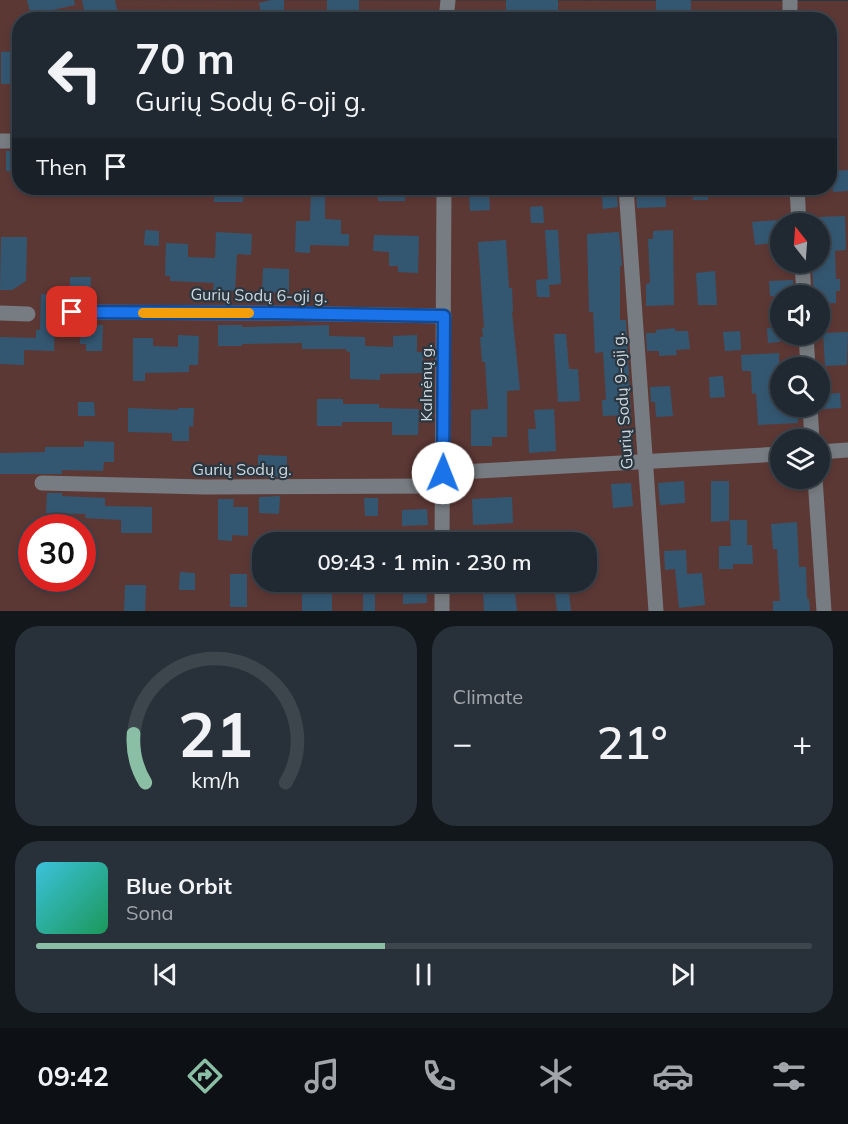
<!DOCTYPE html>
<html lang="en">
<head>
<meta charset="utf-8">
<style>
  body { margin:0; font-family:Mulish,sans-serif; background:#283139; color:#f1f3f6; height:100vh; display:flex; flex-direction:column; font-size:22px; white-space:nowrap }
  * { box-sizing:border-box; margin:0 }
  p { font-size:20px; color:#a2a6ab }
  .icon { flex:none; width:33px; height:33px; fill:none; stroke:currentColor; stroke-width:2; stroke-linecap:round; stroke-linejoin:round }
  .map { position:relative; height:611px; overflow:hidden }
  .drawer { display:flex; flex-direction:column; gap:15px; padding:15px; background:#12171b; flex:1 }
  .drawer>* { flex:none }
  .guide { position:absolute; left:12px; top:12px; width:825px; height:183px; border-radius:24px; box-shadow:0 3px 9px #0003,0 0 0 2px #3d454d; background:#202931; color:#f1f3f6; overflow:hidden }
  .needle { width:39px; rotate:343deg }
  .buttons { position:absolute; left:770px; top:213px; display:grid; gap:12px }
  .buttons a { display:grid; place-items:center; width:60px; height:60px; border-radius:50%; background:#202931; box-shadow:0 3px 9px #0003,0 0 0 2px #3d454d; font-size:30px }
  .speed { position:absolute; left:18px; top:514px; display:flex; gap:12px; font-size:30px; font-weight:700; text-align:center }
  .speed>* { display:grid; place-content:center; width:78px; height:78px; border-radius:50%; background:#202931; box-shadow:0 3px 9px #0003,0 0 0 2px #3d454d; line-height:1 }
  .speed .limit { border:9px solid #d22; background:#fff; color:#111 }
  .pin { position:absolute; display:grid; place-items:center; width:51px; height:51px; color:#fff; margin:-26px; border-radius:12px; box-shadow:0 3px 9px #0006 }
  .me { position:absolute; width:66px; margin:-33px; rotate:1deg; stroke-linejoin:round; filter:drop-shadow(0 0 4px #0008) }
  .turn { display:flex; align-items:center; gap:21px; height:126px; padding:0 24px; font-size:27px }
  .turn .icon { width:78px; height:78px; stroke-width:2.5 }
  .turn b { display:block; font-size:42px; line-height:51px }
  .then { display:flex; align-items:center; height:57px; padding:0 24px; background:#0003; gap:12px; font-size:22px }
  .big { font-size:45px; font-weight:600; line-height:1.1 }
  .drawer .widget { flex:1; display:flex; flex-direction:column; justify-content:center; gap:9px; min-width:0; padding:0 21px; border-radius:24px; background:#283139 }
  .drawer .dial { align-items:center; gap:0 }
  .dial svg { height:156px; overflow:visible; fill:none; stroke:#3d454d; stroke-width:7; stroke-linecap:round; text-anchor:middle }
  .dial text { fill:#f1f3f6; stroke:none }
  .song { display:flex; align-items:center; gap:18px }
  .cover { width:72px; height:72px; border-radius:9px; background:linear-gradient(135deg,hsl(190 70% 55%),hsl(150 70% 35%)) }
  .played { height:6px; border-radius:3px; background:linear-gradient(90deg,#8abfa5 45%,#3d454d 45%) }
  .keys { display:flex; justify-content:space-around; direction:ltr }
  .heat { display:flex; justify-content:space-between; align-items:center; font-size:33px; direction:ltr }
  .drawer .tiles { flex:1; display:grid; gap:15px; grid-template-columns:1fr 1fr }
  .widget:last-child { grid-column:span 2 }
  .trip { position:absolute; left:252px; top:532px; width:345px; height:60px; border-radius:24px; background:#202931; box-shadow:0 3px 9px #0003,0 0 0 2px #3d454d; font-weight:600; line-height:60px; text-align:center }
  .tab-bar { display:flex; height:96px; justify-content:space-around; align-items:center; background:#0d1014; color:#a2a6ab }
  .tab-bar .icon { width:42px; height:42px }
  .tab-bar .selected { color:#8abfa5 }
  .tab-bar b { font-size:27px; color:#f1f3f6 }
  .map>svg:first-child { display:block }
  .green { fill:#5c3835; fill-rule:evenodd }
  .building { fill:#345771 }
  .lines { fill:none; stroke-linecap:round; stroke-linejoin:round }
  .minor { stroke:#767c81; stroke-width:15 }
  .route-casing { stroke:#114b97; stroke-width:15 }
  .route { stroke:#1a73e8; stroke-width:10 }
  .slow { stroke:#f59e0b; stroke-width:10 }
  .labels { text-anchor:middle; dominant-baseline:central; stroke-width:4.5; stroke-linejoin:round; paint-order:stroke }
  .street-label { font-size:16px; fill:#cfd7de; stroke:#2a3741 }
</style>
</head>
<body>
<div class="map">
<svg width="848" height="611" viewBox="0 0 848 611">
  <rect width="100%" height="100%" fill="#2a3741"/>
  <path class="green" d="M0,0L848,1V611H0ZM20,20H830V188H20ZM780,224H819V262H780ZM780,296H819V334H780ZM780,368H819V406H780ZM780,440H819V478H780ZM32,528H82V579H32ZM262,543H586V582H262Z"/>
  <g class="building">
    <path d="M27,0H74L75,5L31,15Z"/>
    <path d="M82,0H115L119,20H92L91,14L85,16Z"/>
    <path d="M271,0H284V20H263L259,3Z"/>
    <path d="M327,0H359V17L327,18Z"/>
    <rect x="506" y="0" width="52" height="20"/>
    <rect x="656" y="0" width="35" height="14"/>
    <path d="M20,51V84H1V52Z"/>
    <path d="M6,151H20V172L6,171Z"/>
    <path d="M848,170V191L833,192L831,171Z"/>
    <path d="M214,188H244L243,202H214Z"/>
    <path d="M311,188H325V219L341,220V234H349V246L310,245V253L295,252L296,221H310Z"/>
    <rect x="378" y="188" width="27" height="13"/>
    <path d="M601,188H616L618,207L603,209Z"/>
    <path d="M636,188H665L666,207L637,208Z"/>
    <rect x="693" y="188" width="15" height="12"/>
    <path d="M469,193H489L490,210L470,211Z"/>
    <path d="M543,206L544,223H531L530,207Z"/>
    <path d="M845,216L846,250L835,251L836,279H840V291H836V303L819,304V296H814L812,268H819V217Z"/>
    <path d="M778,220L780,242L755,245L752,222Z"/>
    <path d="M145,230L159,231V246L144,245Z"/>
    <path d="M545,230H558L561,284L549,285L550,297H537L536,280L548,279Z"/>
    <path d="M673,230L674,305L646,306V284L650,283L648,239H653V231Z"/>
    <path d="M216,232L252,234L251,255L237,254L235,291L213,290L214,283L170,281V276H165L166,243L188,244V257L215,258Z"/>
    <path d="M619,232L622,266H620V320H626L631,415L603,416L602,400H606L603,352L595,353L593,312H589L587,234Z"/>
    <path d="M374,235L419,236L418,273L398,272V266H389V252L373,251Z"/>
    <path d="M1,237H27L26,281L12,290H0Z"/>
    <path d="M506,240L509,288H512L513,312H512L520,390L507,391V437H492V446H471V410L488,409L485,362H482L480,337H483L482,328H484L478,242Z"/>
    <path d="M263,268L289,269V293L262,292Z"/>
    <path d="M715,271L717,305H698L696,273Z"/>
    <path d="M70,277H91L90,298H86V302H71L67,304L63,309H55L54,351L24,350V365L0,364V337L36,338V330H40L41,294L70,295Z"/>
    <path d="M793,280L794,296H770L769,281Z"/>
    <path d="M80,325H103L102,351H86V344H80Z"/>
    <path d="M218,325H242V327L329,325V336L365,337V346L393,347V336L417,335V352H423V373L380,374V380L350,379V352L346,351V349H302V343L242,344V346H218Z"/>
    <path d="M780,327V342L768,343L767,328Z"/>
    <path d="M675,328V331H688L690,349L676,350L677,355L659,356V351H647L646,333H656V330Z"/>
    <path d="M740,331L741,350L725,351L723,332Z"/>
    <path d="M848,332L847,365L825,366L823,333Z"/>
    <path d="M554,334H566L569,369H578L580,401L558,402Z"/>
    <path d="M178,335L199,336L198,365H189V372L145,373V381H133V338H153V346L178,347Z"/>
    <path d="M779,353L780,406H797L798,423L758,425L756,393L752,394L751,371H742L741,355Z"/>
    <path d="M723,376L725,397L710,398L709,377Z"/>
    <path d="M670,386L673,416L656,417L655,402H651L650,387Z"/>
    <path d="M840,393L841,408L823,409L822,394Z"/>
    <path d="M317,399H343V404H379V408L419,409L418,435H392V422H342V426H317Z"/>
    <path d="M78,402H94L95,416H78Z"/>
    <path d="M128,408L178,410V408H194L193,427L189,426V441H172V433L128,432Z"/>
    <path d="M554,409L556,451L529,453L528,429H536L534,410Z"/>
    <path d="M84,441L114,442V462H104L103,471L62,470V474H0V453L45,452V447H84Z"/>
    <path d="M258,455L287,456V477H260L258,476Z"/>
    <path d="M684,481L685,503L660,505L658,483Z"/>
    <path d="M711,481H729V521L711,522Z"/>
    <path d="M631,483L633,506L613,508L611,484Z"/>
    <path d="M47,493H62V496L105,498V506L152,507V533H121V520L85,518L86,514L46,513Z"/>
    <path d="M280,496L279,514L259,513V497Z"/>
    <path d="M512,497L513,523L473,525L472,499Z"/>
    <path d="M364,498H378V516H365Z"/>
    <path d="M218,499H234L233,507H248V536L232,535V541L218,540Z"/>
    <path d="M427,509L428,525L402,526V510Z"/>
    <path d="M730,520H747V545H752L753,564H733V569H719V546H731Z"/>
    <path d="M797,522L799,567H806L807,599H809L810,611H773V601H780L777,549H773L771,524Z"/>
    <path d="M686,550L687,574L702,573L705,605L679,608L675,569L665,570L664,551Z"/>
    <path d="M180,572L195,573V590H179Z"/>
    <rect x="230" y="574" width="17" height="33"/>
    <rect x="302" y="582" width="30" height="29"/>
    <rect x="363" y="582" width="12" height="29"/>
    <path d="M403,582H426L427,603L403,604Z"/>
    <path d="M568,583L571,611H557L554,584Z"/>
    <path d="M125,585H146L145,611H124Z"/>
    <path d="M509,587V593L515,592L517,611H484L483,589Z"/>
  </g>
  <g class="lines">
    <g class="minor">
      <path d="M790,0V20"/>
      <path d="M446,20L448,0"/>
      <path d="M0,141H20"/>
      <path d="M626,188L656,611"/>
      <path d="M797,188L799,224"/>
      <path d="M802,262L804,296"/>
      <path d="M72,312L272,313L444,316"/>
      <path d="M0,313L28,314"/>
      <path d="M806,334L808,368"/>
      <path d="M810,406L812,440"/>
      <path d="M819,452L848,450"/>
      <path d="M443,473L780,454"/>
      <path d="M815,478L824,611"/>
      <path d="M42,483L205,487L443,486"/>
      <path d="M442,543L444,188"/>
      <path d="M442,611V582"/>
    </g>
  </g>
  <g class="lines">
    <defs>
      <path id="route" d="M72,312L272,313L444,316L443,473"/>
    </defs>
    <use href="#route" class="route-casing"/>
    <use href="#route" class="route"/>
    <path class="slow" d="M143,313H249"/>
  </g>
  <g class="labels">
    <g class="street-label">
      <text transform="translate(259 295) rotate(1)">Gurių Sodų 6-oji g.</text>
      <text transform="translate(426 383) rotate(-90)">Kalnėnų g.</text>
      <text transform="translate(622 401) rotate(-94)">Gurių Sodų 9-oji g.</text>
      <text x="242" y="469">Gurių Sodų g.</text>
    </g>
  </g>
</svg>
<div class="buttons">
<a><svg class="needle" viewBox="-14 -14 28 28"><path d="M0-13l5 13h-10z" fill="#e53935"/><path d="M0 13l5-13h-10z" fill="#a2a6ab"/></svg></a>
<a><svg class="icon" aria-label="sound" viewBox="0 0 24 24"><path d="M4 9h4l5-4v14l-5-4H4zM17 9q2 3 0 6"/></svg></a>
<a><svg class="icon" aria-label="search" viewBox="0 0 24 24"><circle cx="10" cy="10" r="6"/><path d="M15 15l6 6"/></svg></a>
<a><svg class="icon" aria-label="layers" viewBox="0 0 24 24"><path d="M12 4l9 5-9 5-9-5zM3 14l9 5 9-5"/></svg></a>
</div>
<div class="speed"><div class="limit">30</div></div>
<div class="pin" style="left:72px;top:312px;background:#d93025"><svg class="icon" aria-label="arrive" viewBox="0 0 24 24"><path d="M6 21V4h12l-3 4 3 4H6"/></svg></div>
<svg class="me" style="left:443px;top:473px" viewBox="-20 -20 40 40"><circle r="19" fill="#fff"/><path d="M0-13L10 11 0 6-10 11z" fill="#1a73e8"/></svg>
<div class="trip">09:43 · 1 min · 230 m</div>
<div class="guide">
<div class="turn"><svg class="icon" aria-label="left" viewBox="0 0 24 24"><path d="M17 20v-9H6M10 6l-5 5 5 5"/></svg><div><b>70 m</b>Gurių Sodų 6-oji g.</div></div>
<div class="then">Then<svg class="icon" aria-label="arrive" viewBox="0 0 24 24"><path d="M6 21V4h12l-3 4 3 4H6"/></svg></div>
</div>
</div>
<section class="drawer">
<div class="tiles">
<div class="widget dial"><svg viewBox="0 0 100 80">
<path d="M14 69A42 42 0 1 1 86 69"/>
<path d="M14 69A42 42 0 0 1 8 44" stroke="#8abfa5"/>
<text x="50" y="56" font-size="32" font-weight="700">21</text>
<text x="50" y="72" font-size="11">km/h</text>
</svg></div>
<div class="widget"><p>Climate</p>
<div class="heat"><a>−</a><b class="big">21°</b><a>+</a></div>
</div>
<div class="widget">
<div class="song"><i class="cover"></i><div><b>Blue Orbit</b><p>Sona</p></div></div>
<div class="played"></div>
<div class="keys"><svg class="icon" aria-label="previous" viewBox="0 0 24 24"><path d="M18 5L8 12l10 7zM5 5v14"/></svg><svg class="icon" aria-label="pause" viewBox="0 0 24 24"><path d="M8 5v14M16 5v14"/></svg><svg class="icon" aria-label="next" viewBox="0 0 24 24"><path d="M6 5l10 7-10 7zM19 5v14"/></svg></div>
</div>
</div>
</section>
<nav class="tab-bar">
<b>09:42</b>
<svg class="icon selected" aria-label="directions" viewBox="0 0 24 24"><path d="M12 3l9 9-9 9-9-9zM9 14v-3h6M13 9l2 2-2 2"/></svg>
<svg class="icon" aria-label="music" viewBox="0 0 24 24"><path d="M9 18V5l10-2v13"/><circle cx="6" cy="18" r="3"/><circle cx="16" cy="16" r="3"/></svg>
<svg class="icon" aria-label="phone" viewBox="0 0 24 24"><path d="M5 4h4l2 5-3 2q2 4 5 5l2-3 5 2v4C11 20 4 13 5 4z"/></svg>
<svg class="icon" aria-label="climate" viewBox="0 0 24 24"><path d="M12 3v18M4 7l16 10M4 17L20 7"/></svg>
<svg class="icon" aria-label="car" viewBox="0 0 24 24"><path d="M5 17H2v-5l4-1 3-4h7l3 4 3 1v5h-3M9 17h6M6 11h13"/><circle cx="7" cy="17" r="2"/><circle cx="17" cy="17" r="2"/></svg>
<svg class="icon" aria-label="filters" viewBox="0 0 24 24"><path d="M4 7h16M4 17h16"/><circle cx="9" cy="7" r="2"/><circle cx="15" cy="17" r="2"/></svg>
</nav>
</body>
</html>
